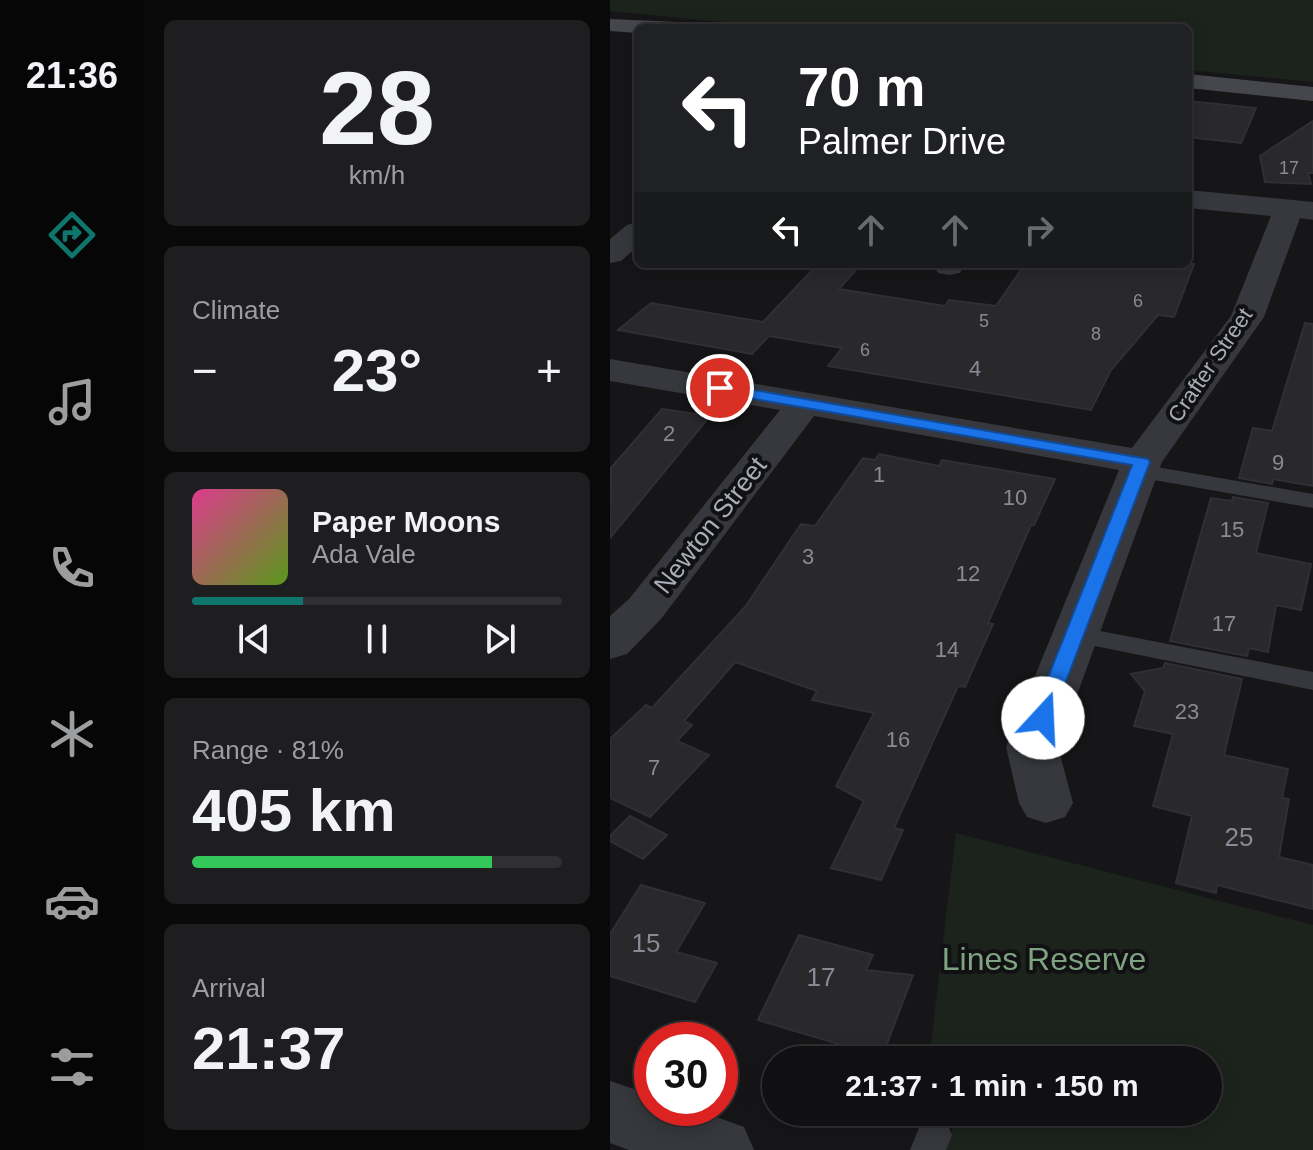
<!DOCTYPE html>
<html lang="en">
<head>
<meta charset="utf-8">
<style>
  body { margin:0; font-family:Helvetica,sans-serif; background:#1e1e20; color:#f1f3f6; height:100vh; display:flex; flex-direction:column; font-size:30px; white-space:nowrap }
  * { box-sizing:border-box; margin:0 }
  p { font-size:26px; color:#9c9d9f }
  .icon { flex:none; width:44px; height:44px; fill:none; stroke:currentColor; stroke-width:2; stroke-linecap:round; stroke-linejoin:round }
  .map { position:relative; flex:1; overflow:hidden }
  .sheet { display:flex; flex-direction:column; gap:20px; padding:20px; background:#09090a; width:466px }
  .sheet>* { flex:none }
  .guide { position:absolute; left:24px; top:24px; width:558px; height:244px; border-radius:12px; box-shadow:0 4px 20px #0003,0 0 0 2px #303032; background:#202124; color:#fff; overflow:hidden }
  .speed { position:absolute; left:24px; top:1022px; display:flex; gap:16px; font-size:40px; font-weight:700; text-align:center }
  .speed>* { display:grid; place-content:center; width:104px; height:104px; border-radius:50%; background:#101012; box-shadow:0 4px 20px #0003,0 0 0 2px #303032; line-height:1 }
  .speed .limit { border:12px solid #d22; background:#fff; color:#111 }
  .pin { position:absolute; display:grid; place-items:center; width:68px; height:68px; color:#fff; margin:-34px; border:4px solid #fff; border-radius:50%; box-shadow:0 2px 8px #0007 }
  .me { position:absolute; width:88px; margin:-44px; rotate:20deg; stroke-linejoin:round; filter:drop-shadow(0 0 6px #0008) }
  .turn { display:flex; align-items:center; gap:28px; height:168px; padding:0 32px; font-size:36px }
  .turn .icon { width:104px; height:104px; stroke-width:2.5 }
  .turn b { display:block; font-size:56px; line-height:68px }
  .lanes { display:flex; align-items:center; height:76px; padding:0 32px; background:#0003; justify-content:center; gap:40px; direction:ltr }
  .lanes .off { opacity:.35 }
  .big { font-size:60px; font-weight:700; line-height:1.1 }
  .sheet .widget { flex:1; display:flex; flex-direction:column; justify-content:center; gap:12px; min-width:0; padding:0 28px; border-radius:12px; background:#1e1e20 }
  .sheet .dial { align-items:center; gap:0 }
  .dial b { font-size:104px; line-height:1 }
  .song { display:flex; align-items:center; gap:24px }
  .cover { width:96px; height:96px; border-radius:12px; background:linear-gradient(135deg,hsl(330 70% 55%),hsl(90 70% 35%)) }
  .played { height:8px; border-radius:4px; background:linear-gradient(90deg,#0f766e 30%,#303032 30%) }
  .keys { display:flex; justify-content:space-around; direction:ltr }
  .heat { display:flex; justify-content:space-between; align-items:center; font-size:44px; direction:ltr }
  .charge { height:12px; border-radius:6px; background:linear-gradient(90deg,#34c759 81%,#303032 0) }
  .trip { position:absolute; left:152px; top:1046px; width:460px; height:80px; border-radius:40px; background:#101012; box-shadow:0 4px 20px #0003,0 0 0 2px #303032; font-weight:700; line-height:80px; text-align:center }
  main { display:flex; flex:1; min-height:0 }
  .menu { display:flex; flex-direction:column; width:144px; justify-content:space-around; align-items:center; background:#060607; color:#9c9d9f }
  .menu .icon { width:56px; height:56px }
  .menu .on { color:#0f766e }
  .menu b { font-size:36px; color:#f1f3f6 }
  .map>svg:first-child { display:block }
  .green { fill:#1c231d }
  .building { fill:#29292c; stroke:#303034; stroke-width:2 }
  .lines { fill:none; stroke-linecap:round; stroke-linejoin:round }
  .lane { fill:#37383d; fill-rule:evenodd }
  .street { fill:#37383d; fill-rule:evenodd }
  .secondary { fill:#45474d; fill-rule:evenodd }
  .route { fill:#1a73e8; stroke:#114b97; stroke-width:2 }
  .labels { text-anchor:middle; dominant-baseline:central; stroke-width:8; stroke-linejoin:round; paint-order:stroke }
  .far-number-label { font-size:18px; fill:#888b94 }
  .far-street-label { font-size:22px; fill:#a8adb8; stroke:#111113 }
  .number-label { font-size:22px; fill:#888b94 }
  .street-label { font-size:26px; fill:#a8adb8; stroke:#111113 }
  .near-number-label { font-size:26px; fill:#888b94 }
  .near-park-label { font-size:32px; fill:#7fa381; stroke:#111113 }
</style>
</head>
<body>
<main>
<nav class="menu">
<b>21:36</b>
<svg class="icon on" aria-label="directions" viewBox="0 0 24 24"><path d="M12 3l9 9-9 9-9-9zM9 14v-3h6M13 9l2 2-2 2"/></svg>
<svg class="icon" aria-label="music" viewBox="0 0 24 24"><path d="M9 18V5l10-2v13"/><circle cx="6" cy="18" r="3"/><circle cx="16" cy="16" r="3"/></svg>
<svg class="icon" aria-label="phone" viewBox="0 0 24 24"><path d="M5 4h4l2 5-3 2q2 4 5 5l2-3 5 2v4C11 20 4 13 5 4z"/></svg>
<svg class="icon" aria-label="climate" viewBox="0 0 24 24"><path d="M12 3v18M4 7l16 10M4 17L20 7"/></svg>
<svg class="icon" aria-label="car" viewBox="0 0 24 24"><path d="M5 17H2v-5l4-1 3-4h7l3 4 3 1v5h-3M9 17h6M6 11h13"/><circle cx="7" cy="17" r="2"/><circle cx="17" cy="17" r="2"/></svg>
<svg class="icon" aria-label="filters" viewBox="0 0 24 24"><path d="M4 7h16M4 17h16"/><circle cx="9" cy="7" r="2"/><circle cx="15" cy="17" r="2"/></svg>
</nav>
<section class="sheet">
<div class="widget dial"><b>28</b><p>km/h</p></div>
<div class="widget"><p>Climate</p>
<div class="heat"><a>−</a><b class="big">23°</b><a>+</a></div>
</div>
<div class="widget">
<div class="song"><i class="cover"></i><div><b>Paper Moons</b><p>Ada Vale</p></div></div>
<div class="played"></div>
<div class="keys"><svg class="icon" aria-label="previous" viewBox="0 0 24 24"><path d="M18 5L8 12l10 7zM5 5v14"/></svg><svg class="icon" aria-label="pause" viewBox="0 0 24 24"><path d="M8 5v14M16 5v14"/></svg><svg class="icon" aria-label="next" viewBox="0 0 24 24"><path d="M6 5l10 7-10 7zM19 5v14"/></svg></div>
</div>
<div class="widget"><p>Range · 81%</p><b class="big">405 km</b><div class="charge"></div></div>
<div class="widget"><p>Arrival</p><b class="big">21:37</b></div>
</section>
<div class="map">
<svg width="703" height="1150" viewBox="0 0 703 1150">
  <rect width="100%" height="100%" fill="#161618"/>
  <g class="green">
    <path d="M0,0H703V82L578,70V28H171L0,11Z"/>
    <path d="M346,833L703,925V1150H335L348,1112H598V1060H319Z"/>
  </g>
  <g class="building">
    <path d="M578,101L646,108L631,143L578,137Z"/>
    <path d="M703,121V173H698L701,184L655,182L650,156Z"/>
    <path d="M208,264H251L229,289L335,306L339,300L386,306L415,264H584L564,317L548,315L501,370L481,410L218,366L232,348L159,336L142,354L8,330L41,303L153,322Z"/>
    <path d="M695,323L703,324V486L663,479L662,484L629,478L643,428L662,431Z"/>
    <path d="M52,409L100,416L0,538L1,468Z"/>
    <path d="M269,454L329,466L332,460L445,479L424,525H421L378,623L383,624L355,687L348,686L284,828L293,830L271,880L221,868L254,801L226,786L264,713L202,700L207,691L125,662L74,721L82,725L67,741L99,755L40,817L0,798V739L36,705L42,708L135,607L191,524L205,526L253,458L265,460Z"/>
    <path d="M623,497L658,503L646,553L701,564L691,610L666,605L658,652L639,648L637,656L560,641L601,498L622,501Z"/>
    <path d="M555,663L632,679L614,755L678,769L672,798L679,799L669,857L703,865V909L607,885L606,893L566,883L582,816L543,806L563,734L524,726L535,691L521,674L553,668Z"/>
    <path d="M20,816L57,835L33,859L0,841V836Z"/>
    <path d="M31,885L95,903L66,952L107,963L85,1002L0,976V934Z"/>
    <path d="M189,935L263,955L256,970L303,975L272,1057L148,1020Z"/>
  </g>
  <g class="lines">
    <g class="lane">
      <path d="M529,464L703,494V508L521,476L518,471Z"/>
      <path d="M464,626L703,672V690L455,640L451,634L455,628Z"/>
      <path d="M324,1117L337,1123L342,1135L336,1150H300L311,1123Z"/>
    </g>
    <g class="street">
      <path d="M578,190L703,202V220L690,218L654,317L552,462L448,747L463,803L455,817L436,823L417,817L409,803L396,747L509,470L204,416L51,619L17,654L0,659V616L19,599L170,410L0,381V359L522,448L621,316L661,216L578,208Z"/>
      <path d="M28,222V246L11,261L0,263V239L17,225Z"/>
      <path d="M323,264H355L350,273L339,275L328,273Z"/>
      <path d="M0,1081L42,1095V1108H82L134,1127L144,1150H19L0,1143Z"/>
    </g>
    <g class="secondary">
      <path d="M0,19L67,22L78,28H28V33L0,31Z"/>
      <path d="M578,74L703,87V101L578,88Z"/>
    </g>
  </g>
  <path class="route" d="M110,384L538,459L540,462L440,723H426L422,718L522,465L104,392L102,388Z"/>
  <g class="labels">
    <g class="far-number-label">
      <text x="679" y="168">17</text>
      <text x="528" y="301">6</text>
      <text x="374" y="321">5</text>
      <text x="486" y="334">8</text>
      <text x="255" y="350">6</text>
    </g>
    <g class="far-street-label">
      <text transform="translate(600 365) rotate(-56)">Crafter Street</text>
    </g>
    <g class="number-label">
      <text x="365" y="368">4</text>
      <text x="59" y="433">2</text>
      <text x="668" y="462">9</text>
      <text x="269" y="474">1</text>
      <text x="405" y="497">10</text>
      <text x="622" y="529">15</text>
      <text x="198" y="556">3</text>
      <text x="358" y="573">12</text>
      <text x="614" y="623">17</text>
      <text x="337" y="649">14</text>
      <text x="577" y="711">23</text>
      <text x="288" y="739">16</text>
      <text x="44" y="767">7</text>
    </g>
    <g class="street-label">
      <text transform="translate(100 525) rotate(-52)">Newton Street</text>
    </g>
    <g class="near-number-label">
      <text x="629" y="837">25</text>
      <text x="36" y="943">15</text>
      <text x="211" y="977">17</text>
    </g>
    <g class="near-park-label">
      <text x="434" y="959">Lines Reserve</text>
    </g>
  </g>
</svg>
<div class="speed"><div class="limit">30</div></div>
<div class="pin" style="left:110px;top:388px;background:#d93025"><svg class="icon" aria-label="arrive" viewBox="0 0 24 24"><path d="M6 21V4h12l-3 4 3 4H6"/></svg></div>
<svg class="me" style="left:433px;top:718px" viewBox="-20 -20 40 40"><circle r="19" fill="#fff"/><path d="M0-13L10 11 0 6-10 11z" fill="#1a73e8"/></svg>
<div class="trip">21:37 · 1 min · 150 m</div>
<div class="guide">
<div class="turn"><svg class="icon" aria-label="left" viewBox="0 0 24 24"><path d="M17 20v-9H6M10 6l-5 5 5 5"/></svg><div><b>70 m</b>Palmer Drive</div></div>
<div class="lanes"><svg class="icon" aria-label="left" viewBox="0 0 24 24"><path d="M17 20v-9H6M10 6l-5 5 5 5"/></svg><svg class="icon off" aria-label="ahead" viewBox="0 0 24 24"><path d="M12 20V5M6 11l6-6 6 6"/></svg><svg class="icon off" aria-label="ahead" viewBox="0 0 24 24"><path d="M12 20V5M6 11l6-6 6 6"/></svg><svg class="icon off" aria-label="right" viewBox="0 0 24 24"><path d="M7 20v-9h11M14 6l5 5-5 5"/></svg></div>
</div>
</div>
</main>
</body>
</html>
